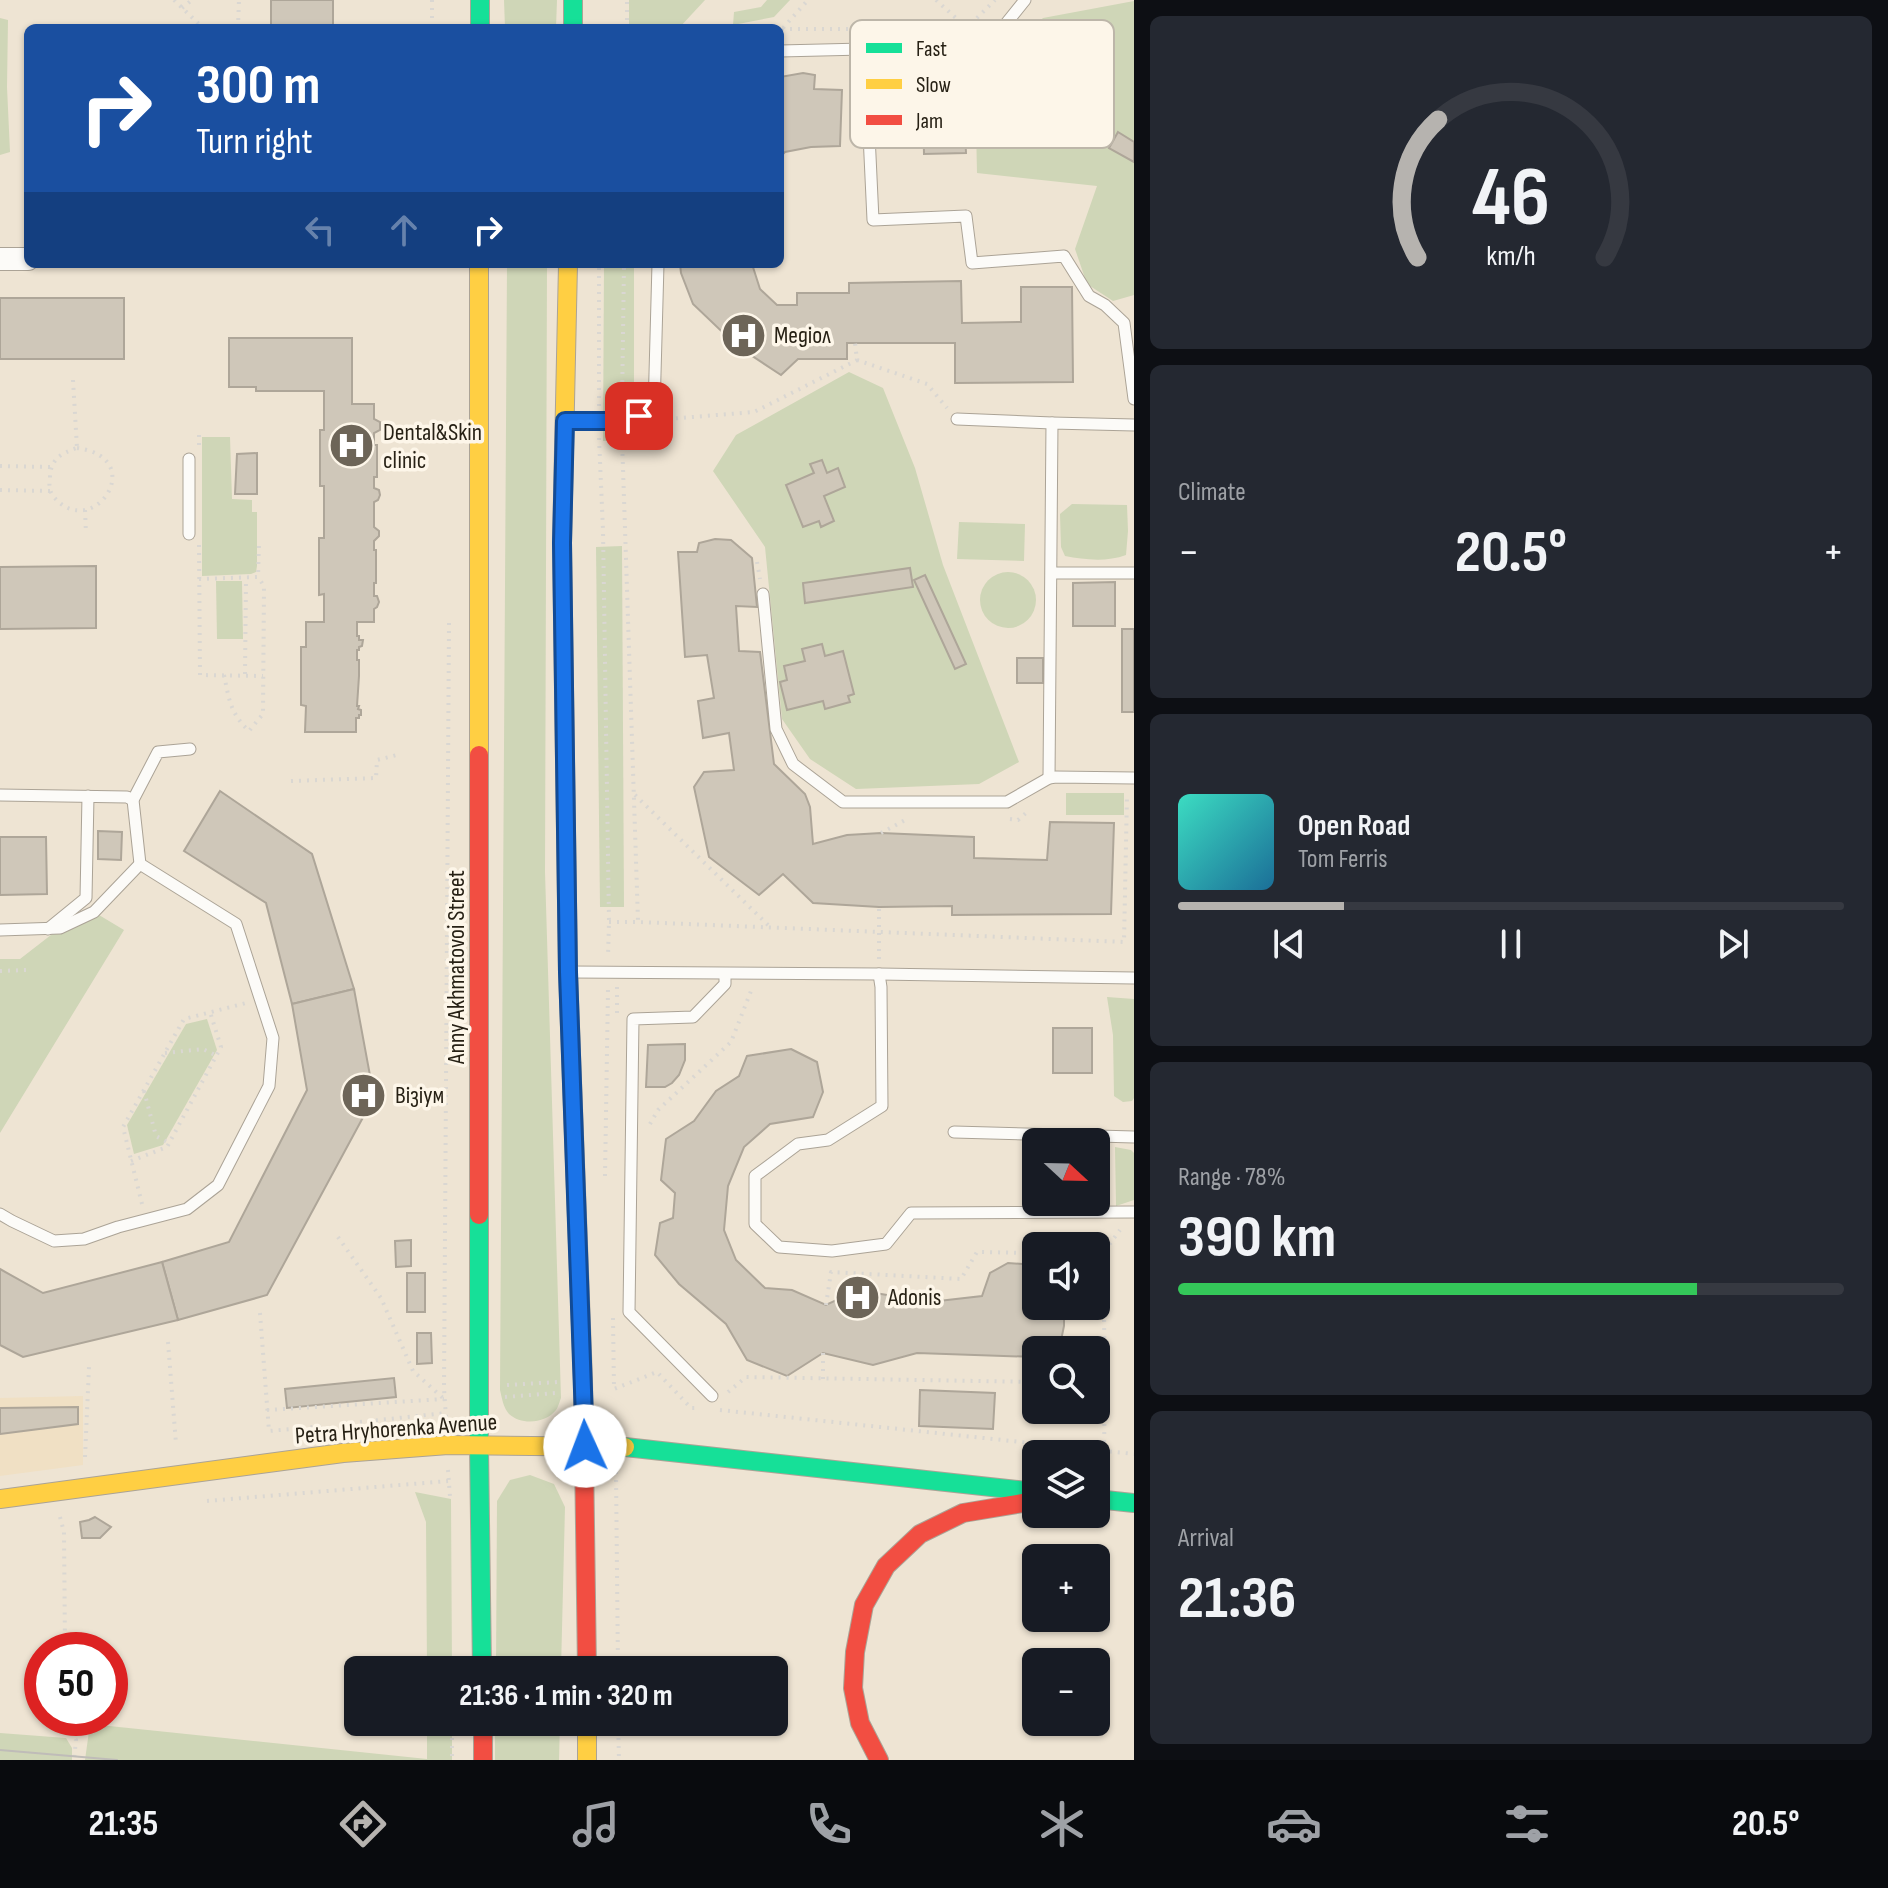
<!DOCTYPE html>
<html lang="en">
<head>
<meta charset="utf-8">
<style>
  body { margin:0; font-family:"Sofia Sans Condensed",sans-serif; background:#242831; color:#f1f3f6; height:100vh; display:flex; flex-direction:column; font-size:30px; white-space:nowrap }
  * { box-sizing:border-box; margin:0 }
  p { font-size:26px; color:#9ea1a6 }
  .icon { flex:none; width:44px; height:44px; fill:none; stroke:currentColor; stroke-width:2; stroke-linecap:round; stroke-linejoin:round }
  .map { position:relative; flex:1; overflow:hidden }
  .panel { display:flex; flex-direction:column; gap:16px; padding:16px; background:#0d0f14; width:754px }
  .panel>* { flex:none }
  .top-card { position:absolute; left:24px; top:24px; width:760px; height:244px; border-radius:12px; box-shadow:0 2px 6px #0004; background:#1a4fa0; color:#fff; overflow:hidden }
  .needle { width:52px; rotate:112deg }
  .buttons { position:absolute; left:1022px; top:1128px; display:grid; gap:16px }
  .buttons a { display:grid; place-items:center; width:88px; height:88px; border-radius:12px; background:#171b24; box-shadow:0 2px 6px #0004; font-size:40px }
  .speed { position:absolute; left:24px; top:1632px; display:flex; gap:16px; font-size:40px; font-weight:700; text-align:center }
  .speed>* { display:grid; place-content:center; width:104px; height:104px; border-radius:50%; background:#171b24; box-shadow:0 2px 6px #0004; line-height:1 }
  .speed .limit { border:12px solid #d22; background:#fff; color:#111 }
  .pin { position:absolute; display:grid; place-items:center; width:68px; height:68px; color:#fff; margin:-34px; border-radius:16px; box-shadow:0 4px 12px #0006 }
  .me { position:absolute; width:88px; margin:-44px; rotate:358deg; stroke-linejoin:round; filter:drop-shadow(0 0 6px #0008) }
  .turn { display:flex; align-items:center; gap:28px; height:168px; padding:0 40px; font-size:36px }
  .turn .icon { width:104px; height:104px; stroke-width:2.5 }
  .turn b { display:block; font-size:56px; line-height:68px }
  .lanes { display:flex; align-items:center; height:76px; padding:0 40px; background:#0003; justify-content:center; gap:40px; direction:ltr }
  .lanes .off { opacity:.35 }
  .big { font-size:60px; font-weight:700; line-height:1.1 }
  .panel .widget { flex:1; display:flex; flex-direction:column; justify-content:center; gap:12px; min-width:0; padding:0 28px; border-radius:12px; background:#242831 }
  .panel .dial { align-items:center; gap:0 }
  .dial svg { height:208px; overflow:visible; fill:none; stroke:#363941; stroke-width:7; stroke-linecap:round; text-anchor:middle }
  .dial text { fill:#f1f3f6; stroke:none }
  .song { display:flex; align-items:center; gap:24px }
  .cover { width:96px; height:96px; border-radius:12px; background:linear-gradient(135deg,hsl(170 70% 55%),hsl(200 70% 35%)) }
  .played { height:8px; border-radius:4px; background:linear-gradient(90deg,#b6b3af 25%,#363941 25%) }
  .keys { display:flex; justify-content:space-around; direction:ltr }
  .heat { display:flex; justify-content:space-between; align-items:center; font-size:44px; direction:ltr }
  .charge { height:12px; border-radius:6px; background:linear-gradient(90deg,#34c759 78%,#363941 0) }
  .trip { position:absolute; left:344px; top:1656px; width:444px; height:80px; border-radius:12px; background:#171b24; box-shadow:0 2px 6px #0004; font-weight:700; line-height:80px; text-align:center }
  .dock { display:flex; height:128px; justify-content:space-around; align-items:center; background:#090b0e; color:#9ea1a6 }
  .dock .icon { width:56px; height:56px }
  .dock .on { color:#b6b3af }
  .dock b { font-size:36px; color:#f1f3f6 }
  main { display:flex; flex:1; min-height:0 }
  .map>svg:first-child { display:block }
  .built { fill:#f0e0c4 }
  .green { fill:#cfd6b7 }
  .building { fill:#cfc7b9; stroke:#aea699; stroke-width:2 }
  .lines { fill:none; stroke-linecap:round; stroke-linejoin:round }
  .lane-casing { stroke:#aba396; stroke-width:13 }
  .street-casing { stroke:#aba396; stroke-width:24 }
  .fast-casing { stroke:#aba396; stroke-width:20 }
  .slow-casing { stroke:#aba396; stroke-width:20 }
  .jam-casing { stroke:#aba396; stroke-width:20 }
  .path { stroke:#dad7d2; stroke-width:4; stroke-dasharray:2 6; stroke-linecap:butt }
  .lane { stroke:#fcfbf8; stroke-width:11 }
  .street { stroke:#fcfbf8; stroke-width:22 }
  .fast { stroke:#16e098; stroke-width:18 }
  .slow { stroke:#ffcf43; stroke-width:18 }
  .jam { stroke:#f24e42; stroke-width:18 }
  .tram { stroke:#bfbcb8; stroke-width:2 }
  .route-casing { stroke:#114b97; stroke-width:20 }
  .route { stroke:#1a73e8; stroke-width:14 }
  .labels { text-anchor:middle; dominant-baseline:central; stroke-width:7; stroke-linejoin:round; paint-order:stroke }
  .poi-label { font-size:24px; fill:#272115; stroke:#fdf6e9; text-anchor:start }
  .street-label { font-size:24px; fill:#272115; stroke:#fdf6e9 }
  .key { fill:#fdf6e9; stroke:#bdb6a9; stroke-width:2 }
  .key-label { font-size:22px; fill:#272115 }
</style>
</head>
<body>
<main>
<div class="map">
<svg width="1134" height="1760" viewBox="0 0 1134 1760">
  <rect width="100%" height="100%" fill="#eee4d3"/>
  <path class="built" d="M83,1396V1465L0,1476V1398Z"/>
  <g class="green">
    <path d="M504,0H557L556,28H505Z"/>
    <path d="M629,0H705L679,28H629Z"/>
    <path d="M767,0H790L774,17L733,25L734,12L761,7Z"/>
    <path d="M1134,1V295L1113,301L1087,284L1075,249L1097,186L977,173L975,80L1043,18Z"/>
    <path d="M0,18L8,20L7,87L10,152L0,155Z"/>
    <path d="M507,264H547L545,872L561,1398C560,1400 558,1408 556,1410C546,1423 522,1426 509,1414C503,1407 502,1398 500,1390Z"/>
    <path d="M604,264H634V440L603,441Z"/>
    <path d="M849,372L883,388L915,468L943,565L1019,762L979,784L856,789L810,759L782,719L765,547L713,471L736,435Z"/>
    <path d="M202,437H230L232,499L252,500V512H257V566L256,572L251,574L202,576Z"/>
    <path d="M1072,504L1127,505L1128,531L1126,555C1107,562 1085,560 1065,556L1061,547L1060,514Z"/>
    <path d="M959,522L1025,524L1024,561L957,559Z"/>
    <path d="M622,546L624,907H600L596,547Z"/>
    <circle cx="1008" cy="600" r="28"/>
    <path d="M216,581H242L243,639H217Z"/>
    <rect x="1066" y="793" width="58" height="22"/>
    <path d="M94,912L124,930L0,1133V959H20L60,928Z"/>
    <path d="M1107,997L1134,999V1098L1132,1101L1123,1102L1114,1096L1113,1035Z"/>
    <path d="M207,1019L217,1050L163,1145L134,1154L127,1125L186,1024Z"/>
    <path d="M1115,1147L1131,1150L1134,1153V1200L1116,1206Z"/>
    <path d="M530,1475L554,1484L565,1507L561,1670H496L497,1501L510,1480Z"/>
    <path d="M415,1492L451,1499L452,1670H427L426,1522Z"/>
    <path d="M427,1722H452V1760H85L90,1724L427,1759Z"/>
    <path d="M495,1722H560L559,1760H495Z"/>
    <path d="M0,1733L66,1738L72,1748V1760H0Z"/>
  </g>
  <g class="building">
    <rect x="271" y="0" width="62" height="28"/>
    <path d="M803,73L815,75L814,89L842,90L840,146L811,147L785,152L780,157V77Z"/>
    <path d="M964,105L966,153L924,154L923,106Z"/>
    <path d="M1118,132L1134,142V162L1109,148Z"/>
    <path d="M680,264H752L760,289L777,305H797V293H849V283L961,281L962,323L1021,322V287H1072L1073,382L955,383V343H847V359H798L781,375L737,346L693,304L681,273Z"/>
    <rect x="0" y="298" width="124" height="61"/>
    <path d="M229,338H352V404H374V419L380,422V430L374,433V445H377V477H374V488L379,490L380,495L378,500L374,502V527L379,531V536L374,541V550H376V583H374V596H377L379,602L377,607L374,609V622H357V636H359V640H363L362,646L359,647V650H357V660H359V676L357,706H359L358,709L361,710V715H359V718H356V732H305L306,706L301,705V647H306V622H324V594L319,595V538H324V486H320V430H324V391H256V387H229Z"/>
    <path d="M257,453V494H235L237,454Z"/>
    <path d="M822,460L827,473L838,468L845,487L824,496L834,521L821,527L819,521L803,527L786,485L814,473L810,464Z"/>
    <path d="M715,539L731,540L752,558L757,607L736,606L739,651L760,652L774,764L805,794L810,807L813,844L847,835L881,833L974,837V858L1047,860L1050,822L1114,823L1111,914L952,915V906L879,907L813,903L783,874L759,895L709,857L694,787L704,772L734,770L729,733L703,738L698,701L714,698L707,655L685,657L678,552H697L699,543Z"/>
    <path d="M96,566V628L0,629V567Z"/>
    <path d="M910,568L913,587L805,603L803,583Z"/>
    <path d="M925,575L966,664L955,669L914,580Z"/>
    <path d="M1115,582V626H1073V583Z"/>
    <rect x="1122" y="629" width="12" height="83"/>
    <path d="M822,644L825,656L843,651L854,694L848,696L850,702L825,709L823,701L787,710L780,682L787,680L784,666L805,661L802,649Z"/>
    <rect x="1017" y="658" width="26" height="25"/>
    <path d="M220,791L312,854L354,989L292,1004L266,903L184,851Z"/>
    <path d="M98,831L122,832L121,860L98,859Z"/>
    <path d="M0,837H46L47,894L0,895Z"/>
    <path d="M354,989L374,1097L267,1295L178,1320L162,1262L229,1242L307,1090L292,1004Z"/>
    <rect x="1053" y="1028" width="39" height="45"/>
    <path d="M685,1044V1060L679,1075L672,1083L665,1087H646L648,1045Z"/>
    <path d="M791,1049L817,1062L823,1092L813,1117L770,1124L744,1147L728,1186L724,1230L736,1260L765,1288L792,1290L826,1305L858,1290L887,1295L921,1303L982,1296L990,1273L1008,1263L1036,1265V1306H1064V1326L1059,1350H1036V1357L917,1353L873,1365L823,1353L787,1376L747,1360L726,1324L679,1284L655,1255L660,1223L673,1218L675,1193L661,1180L666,1139L694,1121L716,1091L739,1076L747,1056Z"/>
    <path d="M411,1240V1266L396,1267L395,1241Z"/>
    <path d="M162,1262L178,1320L23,1357L0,1345V1269L43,1293Z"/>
    <rect x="407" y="1273" width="18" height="39"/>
    <path d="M417,1333H431L432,1363L417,1364Z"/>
    <path d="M394,1378L396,1397L287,1408L285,1389Z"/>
    <path d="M920,1390L995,1393L993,1429L919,1426Z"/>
    <path d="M78,1407V1424L0,1434V1408Z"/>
    <path d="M95,1517L111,1527L100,1538H82L80,1522L89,1520Z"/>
  </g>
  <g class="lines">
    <defs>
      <g id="lane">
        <path d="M865,49L873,220L966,216L972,263L1064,256L1089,296L1105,305L1124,323L1134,399"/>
        <path d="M780,51L988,46L1025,0"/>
        <path d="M957,419L1052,423"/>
        <path d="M566,421H622L654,410L658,264"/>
        <path d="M189,534V459"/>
        <path d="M1052,573H1134"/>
        <path d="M763,594L776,729L793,764L843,802H1007L1049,778L1056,777L1134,778"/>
        <path d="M1049,778L1052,423L1134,425"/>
        <path d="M0,795L127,797L133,800"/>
        <path d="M48,929L86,898L88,796"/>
        <path d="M0,930L60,928L94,912L140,864"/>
        <path d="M571,972L879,974L1134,978"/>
        <path d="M879,974L881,987L882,1106L828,1140L798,1144L755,1176V1224L779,1247L832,1251L886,1244L911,1213L1134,1212"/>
        <path d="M954,1132L1134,1137"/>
        <path d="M0,1214L12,1221L54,1241L84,1239L118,1227L187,1209L218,1185L269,1086L273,1038L236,924L140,864L133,800L158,752L190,749"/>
        <path d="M712,1396L629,1312L633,1019L693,1017L725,984V974"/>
      </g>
      <path id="street" d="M0,259H28"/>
      <g id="fast">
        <path d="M480,0V28"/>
        <path d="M573,0V28"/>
        <path d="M564,690L568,972L583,1381"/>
        <path d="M479,1215V1446L482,1670"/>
        <path d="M625,1447L1036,1492"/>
        <path d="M1096,1499L1134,1503"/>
      </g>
      <g id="slow">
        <path d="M479,264V755"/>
        <path d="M564,690L562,543L568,264"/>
        <path d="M0,1499L343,1453L448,1445L625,1447"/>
        <path d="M587,1722V1760"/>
      </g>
      <g id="jam">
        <path d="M479,755V1215"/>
        <path d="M583,1381L587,1670"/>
        <path d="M483,1722V1760"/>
        <path d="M879,1760L860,1723L853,1688L855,1652L864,1605L886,1566L920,1534L963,1513L1029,1502"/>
      </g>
    </defs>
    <use href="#lane" class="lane-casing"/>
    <use href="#street" class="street-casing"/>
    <use href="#fast" class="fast-casing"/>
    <use href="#slow" class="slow-casing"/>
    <use href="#jam" class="jam-casing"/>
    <g class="path">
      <path d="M174,0L203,28"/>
      <path d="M432,0V28"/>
      <path d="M936,0L967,28"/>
      <path d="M182,8L192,0"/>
      <path d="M238,28L239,0"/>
      <path d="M627,28V0"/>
      <path d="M783,28L808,0"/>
      <path d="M965,28H967L995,0"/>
      <path d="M782,29H913"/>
      <path d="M857,360L927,384L947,408"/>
      <path d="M73,380L77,448"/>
      <path d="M599,406V264"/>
      <path d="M622,406L624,264"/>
      <path d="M668,419L754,412L857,360L855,343"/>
      <path d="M199,435V448"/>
      <path d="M599,438L603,530L609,922L608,957"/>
      <path d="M622,438L638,921"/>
      <path d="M77,448C151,458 92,544 53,496C49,490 49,485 50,478C50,460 61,453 77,448Z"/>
      <path d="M0,466L51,467"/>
      <path d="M0,490L50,491"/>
      <path d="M85,510L86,534"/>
      <path d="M199,545L200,675L263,676"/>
      <path d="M757,562L760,579"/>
      <path d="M199,579L258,577L259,544"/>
      <path d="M245,674L246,581"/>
      <path d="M224,675C229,699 230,713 249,731L263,714L264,586L258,577"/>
      <path d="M291,781L376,778L377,760L401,754"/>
      <path d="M635,795L769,926"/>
      <path d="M1010,819L1018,820L1027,812"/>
      <path d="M881,833L907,819"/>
      <path d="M609,922H638L1124,942L1127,795"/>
      <path d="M879,959V907"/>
      <path d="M0,971L26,970"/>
      <path d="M617,1013V986"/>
      <path d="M165,1053L203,1049L217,1056"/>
      <path d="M144,1091L156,1136L169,1143"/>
      <path d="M650,1124L658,1110L731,1042L751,991"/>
      <path d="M131,1161L167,1147L221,1047L210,1012"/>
      <path d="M605,1176L608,989"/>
      <path d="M142,1204L123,1127L184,1019L246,1003"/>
      <path d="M338,1237L381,1298L413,1371L444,1399"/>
      <path d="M826,1305L831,1272L961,1279L977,1252L1036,1253"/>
      <path d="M260,1313L269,1431L324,1426"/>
      <path d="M613,1318L614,1389L657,1372L691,1408H699"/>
      <path d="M168,1342L176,1444"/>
      <path d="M823,1353V1379"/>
      <path d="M1096,1383H1105"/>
      <path d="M507,1385L558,1382"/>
      <path d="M728,1392L746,1377L1036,1382"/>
      <path d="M505,1397L556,1393"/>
      <path d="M267,1410L444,1399"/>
      <path d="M720,1410L1134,1454"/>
      <path d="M446,1417L444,1388L449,622"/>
      <path d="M360,1422L446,1413"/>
      <path d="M1104,1450L1105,1383L1103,1253L1120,1230"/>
      <path d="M85,1457L89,1367"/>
      <path d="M448,1470L450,1497"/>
      <path d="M616,1472L618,1670"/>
      <path d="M207,1501L448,1481"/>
      <path d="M60,1517L64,1532L65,1650"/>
      <path d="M452,1658V1670"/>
      <path d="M65,1718V1722L76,1740L74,1760"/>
      <path d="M452,1722V1760"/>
      <path d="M618,1722L619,1760"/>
    </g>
    <use href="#lane" class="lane"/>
    <use href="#street" class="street"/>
    <use href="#fast" class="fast"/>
    <use href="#slow" class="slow"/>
    <use href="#jam" class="jam"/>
    <path class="tram" d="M0,1750L117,1760"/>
  </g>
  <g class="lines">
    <defs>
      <path id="route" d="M585,1446L568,972L562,543L565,421H622L639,416"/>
    </defs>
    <use href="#route" class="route-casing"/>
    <use href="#route" class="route"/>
  </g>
  <defs>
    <symbol id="hospital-disc" viewBox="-11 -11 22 22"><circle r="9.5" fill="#6d6558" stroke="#fdf6e9"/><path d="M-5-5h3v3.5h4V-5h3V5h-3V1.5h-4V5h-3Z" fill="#fff"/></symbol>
  </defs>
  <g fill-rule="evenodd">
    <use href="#hospital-disc" x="718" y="310" width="51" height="51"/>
    <use href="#hospital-disc" x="326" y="420" width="51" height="51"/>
    <use href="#hospital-disc" x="338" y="1070" width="51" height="51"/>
    <use href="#hospital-disc" x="832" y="1272" width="51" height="51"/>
  </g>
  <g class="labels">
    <g class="poi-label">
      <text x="774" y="335">Медіол</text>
      <text x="383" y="432">Dental&amp;Skin<tspan x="383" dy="28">clinic</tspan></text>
      <text x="395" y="1095">Візіум</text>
      <text x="888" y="1297">Adonis</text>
    </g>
    <g class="street-label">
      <text transform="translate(456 967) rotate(-90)">Anny Akhmatovoi Street</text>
      <text transform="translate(396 1429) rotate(-4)">Petra Hryhorenka Avenue</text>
    </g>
  </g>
  <rect x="850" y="20" width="264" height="128" rx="12" class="key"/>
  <rect x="866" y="43" width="36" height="10" fill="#16e098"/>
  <rect x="866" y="79" width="36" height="10" fill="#ffcf43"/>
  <rect x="866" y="115" width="36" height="10" fill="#f24e42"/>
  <g class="key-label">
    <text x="916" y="56">Fast</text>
    <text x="916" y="92">Slow</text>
    <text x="916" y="128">Jam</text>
  </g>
</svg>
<div class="buttons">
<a><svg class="needle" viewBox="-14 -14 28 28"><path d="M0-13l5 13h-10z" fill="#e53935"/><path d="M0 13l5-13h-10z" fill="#9ea1a6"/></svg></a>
<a><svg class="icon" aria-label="sound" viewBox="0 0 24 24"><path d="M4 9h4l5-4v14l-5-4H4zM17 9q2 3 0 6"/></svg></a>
<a><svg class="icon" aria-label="search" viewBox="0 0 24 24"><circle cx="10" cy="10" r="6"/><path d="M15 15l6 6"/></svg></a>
<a><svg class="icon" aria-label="layers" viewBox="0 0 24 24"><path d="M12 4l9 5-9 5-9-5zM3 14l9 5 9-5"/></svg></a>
<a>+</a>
<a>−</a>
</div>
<div class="speed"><div class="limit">50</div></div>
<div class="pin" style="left:639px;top:416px;background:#d93025"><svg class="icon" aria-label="arrive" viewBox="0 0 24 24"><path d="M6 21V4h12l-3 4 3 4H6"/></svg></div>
<svg class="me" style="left:585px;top:1446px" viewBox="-20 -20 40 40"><circle r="19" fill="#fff"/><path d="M0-13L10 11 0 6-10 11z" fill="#1a73e8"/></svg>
<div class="trip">21:36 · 1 min · 320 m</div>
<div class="top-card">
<div class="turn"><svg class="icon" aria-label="right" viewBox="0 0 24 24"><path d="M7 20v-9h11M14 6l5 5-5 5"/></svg><div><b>300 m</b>Turn right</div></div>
<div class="lanes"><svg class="icon off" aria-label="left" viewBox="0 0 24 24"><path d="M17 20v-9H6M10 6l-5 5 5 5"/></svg><svg class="icon off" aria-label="ahead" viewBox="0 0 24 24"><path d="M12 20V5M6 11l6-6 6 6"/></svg><svg class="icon" aria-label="right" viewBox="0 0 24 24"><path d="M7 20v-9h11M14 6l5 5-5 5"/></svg></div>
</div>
</div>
<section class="panel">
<div class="widget dial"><svg viewBox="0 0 100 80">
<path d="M14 69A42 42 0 1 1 86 69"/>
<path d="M14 69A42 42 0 0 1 22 16" stroke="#b6b3af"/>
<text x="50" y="56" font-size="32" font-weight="700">46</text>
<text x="50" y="72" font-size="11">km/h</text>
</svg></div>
<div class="widget"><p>Climate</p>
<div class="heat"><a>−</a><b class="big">20.5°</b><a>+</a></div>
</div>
<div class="widget">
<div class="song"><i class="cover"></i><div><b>Open Road</b><p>Tom Ferris</p></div></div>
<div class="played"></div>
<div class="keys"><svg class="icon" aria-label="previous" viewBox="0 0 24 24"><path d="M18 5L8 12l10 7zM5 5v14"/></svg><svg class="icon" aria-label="pause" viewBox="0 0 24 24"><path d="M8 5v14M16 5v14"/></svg><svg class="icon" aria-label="next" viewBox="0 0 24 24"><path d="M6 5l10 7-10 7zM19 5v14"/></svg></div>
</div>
<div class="widget"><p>Range · 78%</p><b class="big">390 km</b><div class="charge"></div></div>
<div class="widget"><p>Arrival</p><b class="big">21:36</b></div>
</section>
</main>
<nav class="dock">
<b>21:35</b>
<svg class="icon on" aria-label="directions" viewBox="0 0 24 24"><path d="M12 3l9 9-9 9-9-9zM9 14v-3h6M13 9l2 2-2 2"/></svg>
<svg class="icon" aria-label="music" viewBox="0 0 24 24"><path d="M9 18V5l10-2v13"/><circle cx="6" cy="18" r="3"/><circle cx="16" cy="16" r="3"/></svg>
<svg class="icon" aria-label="phone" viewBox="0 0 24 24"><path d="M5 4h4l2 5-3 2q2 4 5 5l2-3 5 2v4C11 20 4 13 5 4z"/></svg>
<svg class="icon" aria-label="climate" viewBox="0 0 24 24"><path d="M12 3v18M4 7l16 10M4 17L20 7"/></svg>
<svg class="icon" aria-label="car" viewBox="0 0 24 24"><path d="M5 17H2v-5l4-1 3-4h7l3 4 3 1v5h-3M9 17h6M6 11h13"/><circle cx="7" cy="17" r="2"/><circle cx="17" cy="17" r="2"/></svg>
<svg class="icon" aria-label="filters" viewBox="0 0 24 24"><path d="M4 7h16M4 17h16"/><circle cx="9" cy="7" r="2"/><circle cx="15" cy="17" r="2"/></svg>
<b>20.5°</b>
</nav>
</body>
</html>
